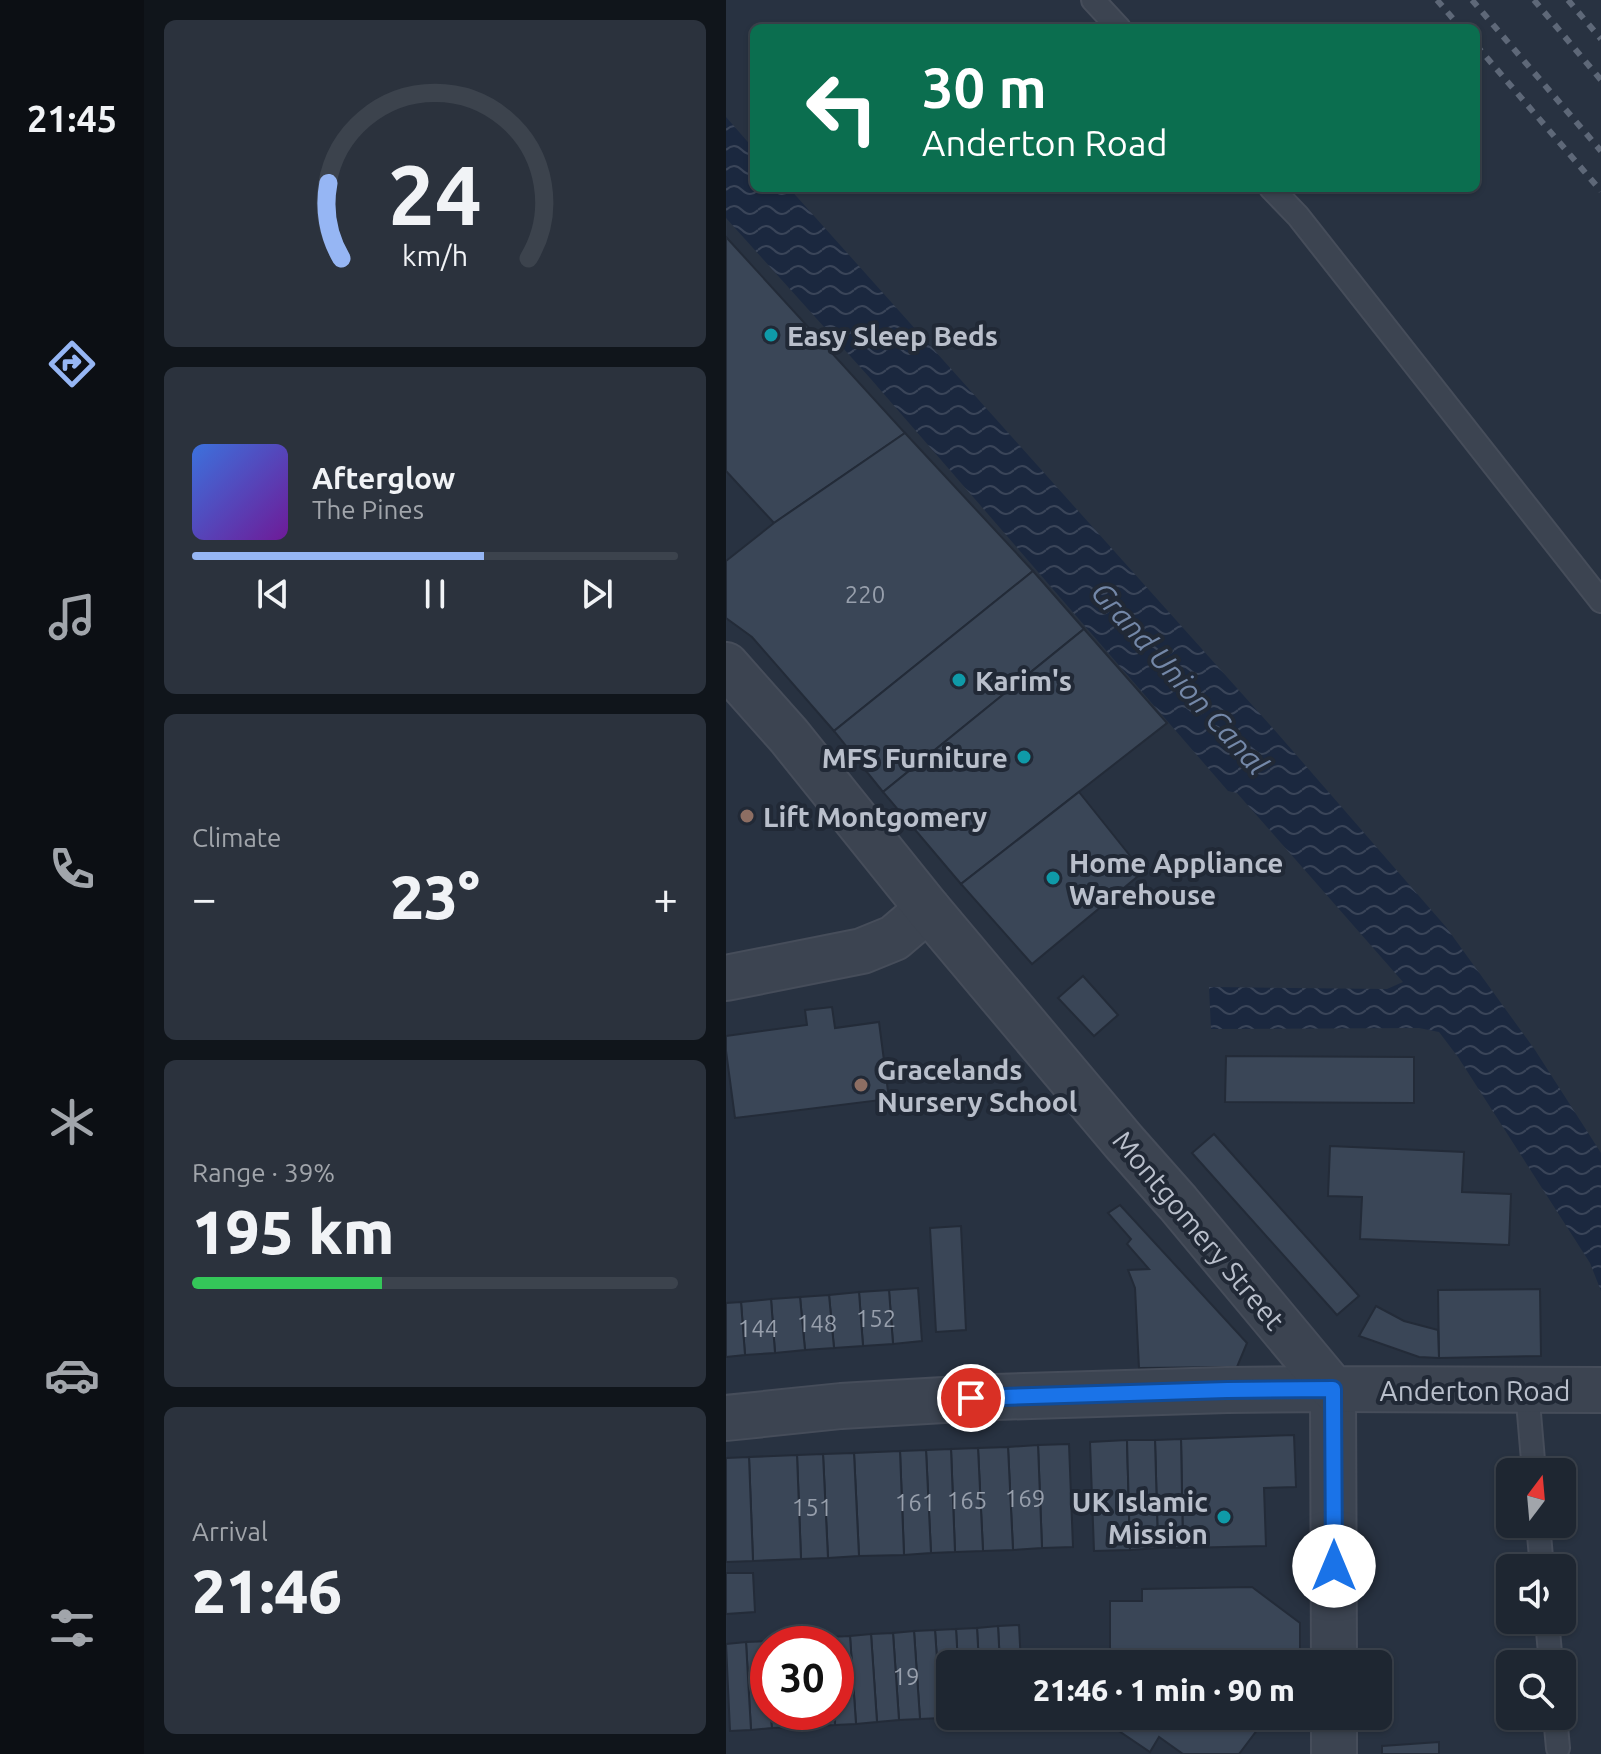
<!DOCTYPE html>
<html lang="en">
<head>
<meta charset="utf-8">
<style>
  body { margin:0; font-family:Ubuntu,sans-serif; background:#2b323d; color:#f1f3f6; height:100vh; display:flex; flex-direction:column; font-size:30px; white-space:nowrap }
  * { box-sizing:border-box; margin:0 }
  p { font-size:26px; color:#a1a5ab }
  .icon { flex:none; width:44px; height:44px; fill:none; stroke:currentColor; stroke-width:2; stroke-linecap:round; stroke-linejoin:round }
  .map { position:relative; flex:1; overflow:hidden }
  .side { display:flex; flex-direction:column; gap:20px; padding:20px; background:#10151b; width:582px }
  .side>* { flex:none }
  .banner { position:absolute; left:24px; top:24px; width:730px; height:168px; border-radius:12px; box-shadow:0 2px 6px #0004,0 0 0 2px #3c434d; background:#0b6e4f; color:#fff; overflow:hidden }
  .needle { width:52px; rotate:16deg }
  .controls { position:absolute; left:770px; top:1458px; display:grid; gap:16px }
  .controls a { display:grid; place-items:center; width:80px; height:80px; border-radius:12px; background:#1e2631; box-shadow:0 2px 6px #0004,0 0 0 2px #3c434d; font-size:40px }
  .speed { position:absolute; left:24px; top:1626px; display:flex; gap:16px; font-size:40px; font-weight:700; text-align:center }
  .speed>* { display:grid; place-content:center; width:104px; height:104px; border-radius:50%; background:#1e2631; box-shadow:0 2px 6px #0004,0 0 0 2px #3c434d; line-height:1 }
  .speed .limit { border:12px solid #d22; background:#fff; color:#111 }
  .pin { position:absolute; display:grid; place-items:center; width:68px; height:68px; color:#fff; margin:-34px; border:4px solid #fff; border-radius:50%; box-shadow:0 2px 8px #0007 }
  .me { position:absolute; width:88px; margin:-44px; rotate:0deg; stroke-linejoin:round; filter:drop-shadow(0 0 6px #0008) }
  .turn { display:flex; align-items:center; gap:28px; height:168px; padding:0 40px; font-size:36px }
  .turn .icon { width:104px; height:104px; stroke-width:2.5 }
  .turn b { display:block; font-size:56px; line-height:68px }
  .big { font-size:60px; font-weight:800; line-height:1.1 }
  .side .tile { flex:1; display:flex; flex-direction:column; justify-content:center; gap:12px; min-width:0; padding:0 28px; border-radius:12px; background:#2b323d }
  .side .dial { align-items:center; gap:0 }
  .dial svg { height:208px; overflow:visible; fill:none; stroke:#3c434d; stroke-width:7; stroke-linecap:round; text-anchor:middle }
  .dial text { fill:#f1f3f6; stroke:none }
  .song { display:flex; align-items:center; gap:24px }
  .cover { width:96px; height:96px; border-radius:12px; background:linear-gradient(135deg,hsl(220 70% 55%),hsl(280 70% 35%)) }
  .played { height:8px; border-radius:4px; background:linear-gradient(90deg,#96b6f4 60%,#3c434d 60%) }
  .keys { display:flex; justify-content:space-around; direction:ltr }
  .heat { display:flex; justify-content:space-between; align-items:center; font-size:44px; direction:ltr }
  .charge { height:12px; border-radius:6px; background:linear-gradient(90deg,#34c759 39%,#3c434d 0) }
  .trip { position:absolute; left:210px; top:1650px; width:456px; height:80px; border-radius:12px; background:#1e2631; box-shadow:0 2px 6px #0004,0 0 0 2px #3c434d; font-weight:800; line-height:80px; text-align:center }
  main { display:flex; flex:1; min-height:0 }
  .dock { display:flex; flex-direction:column; width:144px; justify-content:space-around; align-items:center; background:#0c0f14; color:#a1a5ab }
  .dock .icon { width:56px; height:56px }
  .dock .active { color:#96b6f4 }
  .dock b { font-size:36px; color:#f1f3f6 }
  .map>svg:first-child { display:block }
  .water { fill:url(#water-waves) }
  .building { fill:#3a4657; stroke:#232b38; stroke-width:2 }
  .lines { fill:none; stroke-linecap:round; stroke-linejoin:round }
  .service-casing { stroke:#464d5a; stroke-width:26 }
  .minor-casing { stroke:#464d5a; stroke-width:48 }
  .tertiary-casing { stroke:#464d5a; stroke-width:48 }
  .service { stroke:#3c4451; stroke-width:22 }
  .minor { stroke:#3c4451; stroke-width:44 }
  .tertiary { stroke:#3c4451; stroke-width:44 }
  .rail { stroke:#5e6878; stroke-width:6; stroke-dasharray:8 8; stroke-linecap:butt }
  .route-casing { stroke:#114b97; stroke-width:20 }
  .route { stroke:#1a73e8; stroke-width:14 }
  .culture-dot { fill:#0f9aa8; stroke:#212936; stroke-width:3 }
  .education-dot { fill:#8d6e63; stroke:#212936; stroke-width:3 }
  .labels { text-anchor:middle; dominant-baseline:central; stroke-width:8; stroke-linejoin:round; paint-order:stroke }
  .number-label { font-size:24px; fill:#979fac }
  .poi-label { font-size:28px; font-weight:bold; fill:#b9bfcb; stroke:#212936; text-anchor:start }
  .street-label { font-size:28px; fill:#b9bfcb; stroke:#212936 }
  .water-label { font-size:30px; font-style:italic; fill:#7488a8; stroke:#212936 }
</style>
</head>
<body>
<main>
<nav class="dock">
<b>21:45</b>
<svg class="icon active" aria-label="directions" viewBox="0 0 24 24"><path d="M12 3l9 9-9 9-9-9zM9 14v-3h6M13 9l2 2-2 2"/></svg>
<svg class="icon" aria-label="music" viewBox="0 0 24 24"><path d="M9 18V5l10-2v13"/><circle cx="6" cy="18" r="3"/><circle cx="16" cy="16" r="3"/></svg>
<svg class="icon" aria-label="phone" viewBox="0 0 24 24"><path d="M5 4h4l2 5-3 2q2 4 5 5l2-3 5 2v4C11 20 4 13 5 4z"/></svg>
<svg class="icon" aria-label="climate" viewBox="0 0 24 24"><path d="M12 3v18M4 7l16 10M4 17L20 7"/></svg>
<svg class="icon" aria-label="car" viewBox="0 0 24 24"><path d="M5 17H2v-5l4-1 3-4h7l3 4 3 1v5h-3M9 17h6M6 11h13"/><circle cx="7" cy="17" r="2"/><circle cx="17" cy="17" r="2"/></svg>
<svg class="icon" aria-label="filters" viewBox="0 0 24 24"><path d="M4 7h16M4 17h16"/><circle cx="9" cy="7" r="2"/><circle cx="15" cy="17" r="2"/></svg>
</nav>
<section class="side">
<div class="tile dial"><svg viewBox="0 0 100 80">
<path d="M14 69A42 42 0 1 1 86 69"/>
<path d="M14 69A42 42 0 0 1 9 40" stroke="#96b6f4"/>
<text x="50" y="56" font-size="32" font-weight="700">24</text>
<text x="50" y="72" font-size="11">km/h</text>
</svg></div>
<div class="tile">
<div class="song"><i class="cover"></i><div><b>Afterglow</b><p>The Pines</p></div></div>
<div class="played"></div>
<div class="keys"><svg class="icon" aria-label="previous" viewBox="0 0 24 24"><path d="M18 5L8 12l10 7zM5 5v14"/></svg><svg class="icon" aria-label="pause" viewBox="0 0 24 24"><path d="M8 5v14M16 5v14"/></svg><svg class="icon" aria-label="next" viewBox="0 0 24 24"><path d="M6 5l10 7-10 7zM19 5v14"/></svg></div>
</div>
<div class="tile"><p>Climate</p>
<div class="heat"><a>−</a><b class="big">23°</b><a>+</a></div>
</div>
<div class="tile"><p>Range · 39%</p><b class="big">195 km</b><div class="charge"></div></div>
<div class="tile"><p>Arrival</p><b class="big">21:46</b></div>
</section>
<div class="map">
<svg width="875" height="1754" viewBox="0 0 875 1754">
  <defs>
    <pattern id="water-waves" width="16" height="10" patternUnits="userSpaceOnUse" patternTransform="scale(2)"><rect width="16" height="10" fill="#1b283f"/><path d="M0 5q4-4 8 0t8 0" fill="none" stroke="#3a4559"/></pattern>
  </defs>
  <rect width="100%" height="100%" fill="#283241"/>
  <path class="water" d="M0,117L28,149V188H63L552,734L720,927L809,1050L875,1153V1291L864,1263L732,1057L713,1032L693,1028L485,1029L483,987L661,989L677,982L511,793L502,791L144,378L0,218Z"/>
  <g class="building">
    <path d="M0,237L179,433L48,523L0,471Z"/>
    <path d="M179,433L307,571L108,731L26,637L0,618V561L48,523Z"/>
    <path d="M307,571L358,629L157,792L108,731Z"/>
    <path d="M358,629L441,723L235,884L157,792Z"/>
    <path d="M353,792L417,872L306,964L235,884Z"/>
    <path d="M357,976L392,1015L368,1036L332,998Z"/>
    <path d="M106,1007L109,1028L153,1022L163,1099L9,1118L0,1051V1036L81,1025L79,1010Z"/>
    <path d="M500,1056L688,1057V1103L499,1102Z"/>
    <path d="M488,1134L633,1296L611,1315L466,1153Z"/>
    <path d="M604,1146L738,1152L736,1192L785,1194L783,1245L634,1239L636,1197L602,1196Z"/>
    <path d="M394,1205L521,1343L511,1367L413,1368L409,1288L402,1270L423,1269L401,1244L405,1239L382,1213Z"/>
    <path d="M235,1226L240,1330L210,1332L204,1228Z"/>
    <path d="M192,1288L196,1341L167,1344L163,1290Z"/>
    <path d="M814,1289L815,1356L713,1358L712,1290Z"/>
    <path d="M163,1290L167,1344L137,1346L133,1292Z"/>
    <path d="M133,1292L137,1346L108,1348L103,1295Z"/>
    <path d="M103,1295L108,1348L79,1350L74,1297Z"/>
    <path d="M74,1297L79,1350L49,1353L45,1299Z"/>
    <path d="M45,1299L49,1353L19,1355L15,1302Z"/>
    <path d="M15,1302L19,1355L0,1357V1303Z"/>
    <path d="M650,1306L678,1321L712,1330L713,1358L693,1357L633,1336Z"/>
    <path d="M568,1435L570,1487L538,1488L540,1546L457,1548L455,1439Z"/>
    <path d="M455,1439L457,1548H432L429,1440Z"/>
    <path d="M401,1440L404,1550L368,1551L364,1442Z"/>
    <path d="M401,1440H429L432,1548L404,1550Z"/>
    <path d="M343,1444L347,1547L316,1548L312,1445Z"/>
    <path d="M312,1445L316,1548L287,1550L282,1447Z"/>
    <path d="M282,1447L287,1550L257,1551L252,1448Z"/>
    <path d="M252,1448L257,1551L229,1552L225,1449Z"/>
    <path d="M225,1449L229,1552L205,1553L200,1450Z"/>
    <path d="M200,1450L205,1553L178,1555L174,1451Z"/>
    <path d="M174,1451L178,1555L133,1556L128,1453Z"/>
    <path d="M128,1453L133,1556L102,1558L97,1454Z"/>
    <path d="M97,1454L102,1558L75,1559L71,1455Z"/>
    <path d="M71,1455L75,1559L27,1561L23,1457Z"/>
    <path d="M23,1457L27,1561L0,1562V1458Z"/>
    <path d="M0,1573H27L29,1612L0,1614Z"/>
    <path d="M526,1587L574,1623V1664H417L416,1655L384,1656V1601H416V1589Z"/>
    <path d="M293,1625L295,1664H274L272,1626Z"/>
    <path d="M272,1626L274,1664H253L251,1628Z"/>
    <path d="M251,1628L253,1664H232L230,1629Z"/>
    <path d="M230,1629L232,1664H224V1716L236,1717L215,1718L209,1630Z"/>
    <path d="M209,1630L215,1718L194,1719L188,1631Z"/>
    <path d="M188,1631L194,1719L173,1720L167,1633Z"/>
    <path d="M167,1633L173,1720L151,1722L145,1634Z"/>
    <path d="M145,1634L151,1722L130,1724L124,1636Z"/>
    <path d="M124,1636L130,1724L109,1725L110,1644H104L103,1637Z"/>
    <path d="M103,1637L104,1644H83V1638Z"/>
    <path d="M83,1638V1644H62V1640Z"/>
    <path d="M41,1641L42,1712H45L46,1728L25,1730L20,1642Z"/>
    <path d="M20,1642L25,1730L4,1731L0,1644Z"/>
    <path d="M45,1712H66L67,1727L46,1728Z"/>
    <path d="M66,1712H87L88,1726L67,1727Z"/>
    <path d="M87,1712H108L109,1725L88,1726Z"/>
    <path d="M399,1716H574V1719L538,1721L513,1754H457L433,1737L424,1752L390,1729Z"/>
    <path d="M713,1742V1754H656V1746Z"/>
  </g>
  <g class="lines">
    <defs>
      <g id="service">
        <path d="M367,0L393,28"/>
        <path d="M545,188L572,216L875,601"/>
        <path d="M801,1390L808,1472"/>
        <path d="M812,1524L816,1568"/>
        <path d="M821,1620L825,1664"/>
        <path d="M829,1716L832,1748"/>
      </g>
      <g id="minor">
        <path d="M0,978L136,951L168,938L202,909"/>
        <path d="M0,1418L115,1406L269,1397L501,1390L607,1389L608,1664"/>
        <path d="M608,1716V1754"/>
      </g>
      <path id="tertiary" d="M0,665L63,736L202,909L398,1142L452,1203L607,1389L875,1390"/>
    </defs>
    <use href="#service" class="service-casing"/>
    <use href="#minor" class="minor-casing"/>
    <use href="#tertiary" class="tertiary-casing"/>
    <use href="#service" class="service"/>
    <use href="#minor" class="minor"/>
    <use href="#tertiary" class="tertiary"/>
    <g class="rail">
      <path d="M711,0L735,28"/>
      <path d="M746,0L875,151"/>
      <path d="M808,0L875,80"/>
      <path d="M842,0L875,39"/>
      <path d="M750,45L875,191"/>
    </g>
  </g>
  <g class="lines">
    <defs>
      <path id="route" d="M245,1398L501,1390L607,1389L608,1566"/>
    </defs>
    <use href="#route" class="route-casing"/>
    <use href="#route" class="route"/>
  </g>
  <g class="culture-dot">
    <circle cx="45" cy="335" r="8"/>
    <circle cx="233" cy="680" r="8"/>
    <circle cx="298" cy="757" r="8"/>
    <circle cx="327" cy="878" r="8"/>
    <circle cx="498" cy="1517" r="8"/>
  </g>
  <g class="education-dot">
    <circle cx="21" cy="816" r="8"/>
    <circle cx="135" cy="1085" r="8"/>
  </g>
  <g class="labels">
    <g class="number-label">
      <text x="139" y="594">220</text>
      <text x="150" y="1318">152</text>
      <text x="91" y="1323">148</text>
      <text x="32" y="1328">144</text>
      <text x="299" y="1498">169</text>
      <text x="241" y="1500">165</text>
      <text x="189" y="1502">161</text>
      <text x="86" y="1507">151</text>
      <text x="180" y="1676">19</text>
    </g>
    <g class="poi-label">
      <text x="61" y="335">Easy Sleep Beds</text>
      <text x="249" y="680">Karim's</text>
      <text x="282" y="757" text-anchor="end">MFS Furniture</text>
      <text x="37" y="816">Lift Montgomery</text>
      <text x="343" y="862">Home Appliance<tspan x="343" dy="32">Warehouse</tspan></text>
      <text x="151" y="1069">Gracelands<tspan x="151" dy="32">Nursery School</tspan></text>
      <text x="482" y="1501" text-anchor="end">UK Islamic<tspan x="482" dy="32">Mission</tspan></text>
    </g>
    <g class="street-label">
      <text transform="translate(473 1230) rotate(50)">Montgomery Street</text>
      <text x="749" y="1390">Anderton Road</text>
    </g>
    <g class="water-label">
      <text transform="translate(454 678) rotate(48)">Grand Union Canal</text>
    </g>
  </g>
</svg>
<div class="controls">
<a><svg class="needle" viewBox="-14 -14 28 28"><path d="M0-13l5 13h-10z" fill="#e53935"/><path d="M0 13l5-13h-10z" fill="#a1a5ab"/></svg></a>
<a><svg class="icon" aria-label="sound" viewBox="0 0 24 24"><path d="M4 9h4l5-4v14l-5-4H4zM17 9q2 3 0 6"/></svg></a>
<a><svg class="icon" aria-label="search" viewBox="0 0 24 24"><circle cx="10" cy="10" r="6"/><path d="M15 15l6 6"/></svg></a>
</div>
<div class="speed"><div class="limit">30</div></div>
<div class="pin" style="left:245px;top:1398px;background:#d93025"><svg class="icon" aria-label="arrive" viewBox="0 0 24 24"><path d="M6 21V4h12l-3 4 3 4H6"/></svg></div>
<svg class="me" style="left:608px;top:1566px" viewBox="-20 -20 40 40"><circle r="19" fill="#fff"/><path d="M0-13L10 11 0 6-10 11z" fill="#1a73e8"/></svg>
<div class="trip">21:46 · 1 min · 90 m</div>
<div class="banner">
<div class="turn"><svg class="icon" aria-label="left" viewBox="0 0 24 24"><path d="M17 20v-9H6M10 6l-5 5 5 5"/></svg><div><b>30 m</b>Anderton Road</div></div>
</div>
</div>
</main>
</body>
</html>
